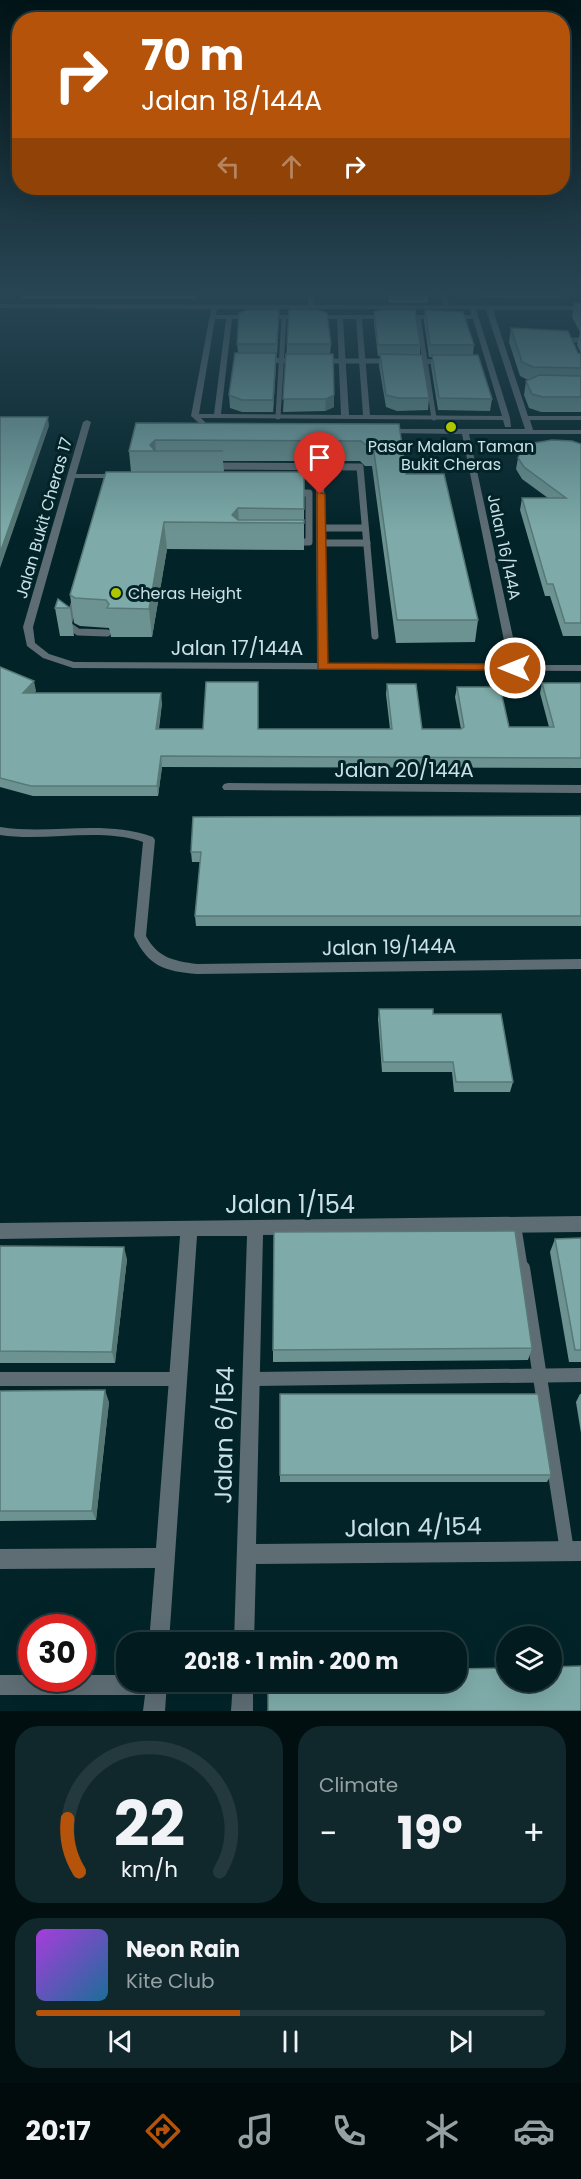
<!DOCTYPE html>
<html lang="en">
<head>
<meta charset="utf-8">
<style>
  body { margin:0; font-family:Poppins,sans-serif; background:#10282c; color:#f1f3f6; height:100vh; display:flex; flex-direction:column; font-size:22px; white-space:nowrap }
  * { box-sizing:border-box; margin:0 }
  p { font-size:20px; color:#96a1a4 }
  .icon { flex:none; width:33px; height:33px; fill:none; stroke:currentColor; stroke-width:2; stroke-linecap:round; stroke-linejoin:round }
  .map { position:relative; height:1711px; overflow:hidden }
  .sheet { display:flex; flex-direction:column; gap:15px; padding:15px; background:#010f11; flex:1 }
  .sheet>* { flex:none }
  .top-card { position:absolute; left:12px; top:12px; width:558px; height:183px; border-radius:24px; box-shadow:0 6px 24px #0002,0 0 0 2px #23393d; background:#b45309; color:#fff; overflow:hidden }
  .tools { position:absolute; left:496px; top:1626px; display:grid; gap:12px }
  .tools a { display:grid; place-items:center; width:66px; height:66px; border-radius:50%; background:#021b1f; box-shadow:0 6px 24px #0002,0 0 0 2px #23393d; font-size:30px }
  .speed { position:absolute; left:18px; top:1614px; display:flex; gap:12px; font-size:30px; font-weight:700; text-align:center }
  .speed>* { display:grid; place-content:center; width:78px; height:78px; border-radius:50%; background:#021b1f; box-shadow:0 6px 24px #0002,0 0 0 2px #23393d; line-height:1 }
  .speed .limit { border:9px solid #d22; background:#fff; color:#111 }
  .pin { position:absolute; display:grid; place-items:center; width:51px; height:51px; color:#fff; margin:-62px -26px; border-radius:50% 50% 50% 0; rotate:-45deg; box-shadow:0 0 6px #0007 }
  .pin .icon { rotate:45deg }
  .me { position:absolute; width:66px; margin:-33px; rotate:270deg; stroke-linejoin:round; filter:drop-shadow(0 0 4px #0008) }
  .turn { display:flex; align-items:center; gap:21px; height:126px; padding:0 30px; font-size:27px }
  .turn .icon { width:78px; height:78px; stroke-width:2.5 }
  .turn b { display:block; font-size:42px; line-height:51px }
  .lanes { display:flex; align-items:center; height:57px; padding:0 30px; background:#0003; justify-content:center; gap:30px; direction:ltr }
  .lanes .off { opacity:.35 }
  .big { font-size:45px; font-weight:700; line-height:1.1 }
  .sheet .card { flex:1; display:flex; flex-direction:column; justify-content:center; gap:9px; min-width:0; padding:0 21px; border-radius:24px; background:#10282c }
  .sheet .dial { align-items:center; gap:0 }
  .dial svg { height:156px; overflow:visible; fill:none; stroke:#23393d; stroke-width:7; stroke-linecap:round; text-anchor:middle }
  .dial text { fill:#f1f3f6; stroke:none }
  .song { display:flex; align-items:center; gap:18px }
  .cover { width:72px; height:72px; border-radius:9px; background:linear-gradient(135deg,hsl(280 70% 55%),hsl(200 70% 35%)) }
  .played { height:6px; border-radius:3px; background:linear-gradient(90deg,#b45309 40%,#23393d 40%) }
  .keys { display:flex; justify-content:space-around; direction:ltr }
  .heat { display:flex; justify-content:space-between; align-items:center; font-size:33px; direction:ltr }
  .sheet .tiles { flex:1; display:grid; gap:15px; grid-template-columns:1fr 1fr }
  .card:last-child { grid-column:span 2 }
  .trip { position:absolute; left:116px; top:1632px; width:351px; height:60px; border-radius:24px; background:#021b1f; box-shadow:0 6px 24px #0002,0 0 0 2px #23393d; font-weight:700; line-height:60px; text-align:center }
  .dock { display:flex; height:96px; justify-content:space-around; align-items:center; background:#010b0c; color:#96a1a4 }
  .dock .icon { width:42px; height:42px }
  .dock .current { color:#b45309 }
  .dock b { font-size:27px; color:#f1f3f6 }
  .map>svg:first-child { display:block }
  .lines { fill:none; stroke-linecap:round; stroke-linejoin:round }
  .lane-far3 { stroke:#5e6d74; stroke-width:5 }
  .lane-far2 { stroke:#5e6d74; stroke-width:7 }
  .lane-far1 { stroke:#5e6d74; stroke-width:10 }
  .lane { stroke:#5e6d74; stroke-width:14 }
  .street { fill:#5e6d74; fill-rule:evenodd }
  .wall { fill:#6c9391 }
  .shaded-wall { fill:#587876 }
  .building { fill:#7eaba9; stroke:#587876; stroke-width:1.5 }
  .route { fill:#b45309; stroke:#753606; stroke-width:1.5 }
  .poi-dot { fill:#b0c501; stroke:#022429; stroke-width:2 }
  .labels { text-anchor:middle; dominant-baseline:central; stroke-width:6; stroke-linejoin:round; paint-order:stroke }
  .far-poi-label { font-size:16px; fill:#cbe1e5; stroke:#022429 }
  .far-street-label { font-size:16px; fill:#cbe1e5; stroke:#022429 }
  .street-label { font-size:20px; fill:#cbe1e5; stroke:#022429 }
  .near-street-label { font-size:24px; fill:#cbe1e5; stroke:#022429 }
</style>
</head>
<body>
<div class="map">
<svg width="581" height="1711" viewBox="0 0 581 1711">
  <rect width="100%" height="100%" fill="#022429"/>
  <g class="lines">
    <g class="lane-far3">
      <path d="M443,293L447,307"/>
      <path d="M418,317L434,418"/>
      <path d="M561,340H581"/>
      <path d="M264,360L295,361"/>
      <path d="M321,361H391"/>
      <path d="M411,361L442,362"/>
      <path d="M278,417L284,317"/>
    </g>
    <g class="lane-far2">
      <path d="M211,466L360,467L375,636"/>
      <path d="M292,493H309V542H293"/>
      <path d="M321,528H365"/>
      <path d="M321,543H367"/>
      <path d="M76,597L68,625L78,632L107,633"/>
    </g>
    <path class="lane-far1" d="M516,1225L523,1269"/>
    <g class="lane">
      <path d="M523,1268L567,1551"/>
      <path d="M0,1379H178"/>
      <path d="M251,1379L581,1375"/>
    </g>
    <g class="street">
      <path d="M308,293H314V305L581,306V310H493L528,416H581V420H530L533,430H581V434H469L519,665H581V671L73,668L43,658L27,646L23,627L83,422L87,420L91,422L76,474H121L125,476L121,478H75L33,627L35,643L49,654L74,662L317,663L316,479H289L285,477L289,475H320L324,477L327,664L509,665L462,434L384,433L380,431L384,429H525L486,310L476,309L510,418L511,427H505L503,420L201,418L211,428L218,430L209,432L191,416L211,309L0,308V304L308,305ZM217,309H470L471,315H216ZM215,319H226L214,414H199ZM232,319H337L341,415L221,414ZM343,319H356L363,415H349ZM362,319H473L502,416L370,415Z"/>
      <path d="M228,783L581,785V793L224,790L222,787L224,784Z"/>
      <path d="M0,827C51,835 104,819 153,837L155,840L146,936C158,958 174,961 197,964L581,959V969L197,974C164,971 149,967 134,936L143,842C100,827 46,842 0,835Z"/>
      <path d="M581,1216V1232L263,1235L256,1544L581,1541V1561L256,1564L254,1642H234L247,1236H197L169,1642H149L155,1568L0,1569V1549L156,1548L180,1236L0,1239V1223Z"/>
      <path d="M0,1675H32V1678H82V1675H126V1682H167L165,1711H143L145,1695H0Z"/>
      <path d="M233,1682H253V1711H231Z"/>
    </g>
  </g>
  <g class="wall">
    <path d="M21,293H198L197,299H22Z"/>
    <path d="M387,293H429L428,303H389Z"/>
    <path d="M479,293H564L560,299L480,297Z"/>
    <path d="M574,303H581V412H541L529,408L524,395L526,381L528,380L520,376L509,342L511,328L581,354L577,345L580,332L572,317Z"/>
    <path d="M425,310L474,345L473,355L492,399L490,411L438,410L431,366L432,357H429L424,321Z"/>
    <path d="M374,312L420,345V354L429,398L428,410L397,411L386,407L379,366L380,356H378L374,324Z"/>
    <path d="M279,321L273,412H242L230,408L229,395L238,353L237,344Z"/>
    <path d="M287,344H331L330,354L334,395V407L325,411L283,412Z"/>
    <path d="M136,423L399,424L406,474L478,620L475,642L396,643L372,466H365L360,461H223L224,472H131L129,451Z"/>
    <path d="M581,444V636H563L550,596H545L520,510L522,498H548L522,479L516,469L518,458Z"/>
    <path d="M106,472H304V550L167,549L152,637H111L109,628L80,626L74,623L70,595Z"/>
    <path d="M55,608H70L74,636H60Z"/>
    <path d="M0,667L36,691L34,693L162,703L159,729H390L386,694L387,684L422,729H461L455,697L457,687L509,727H549L540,693L542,683H581V768L162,767L158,796H33L0,787Z"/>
    <path d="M581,816V926H196L195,916L200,862H192L191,852Z"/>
    <path d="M379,1009L433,1014L513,1082L510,1092H454L452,1072H382L378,1019Z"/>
    <path d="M581,1238V1362H569L550,1252L555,1239Z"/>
    <path d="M0,1246L127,1259L115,1363H0Z"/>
    <path d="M532,1348L528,1360L273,1362V1350Z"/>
    <path d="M0,1391L109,1402L96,1520L0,1521Z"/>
    <path d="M280,1394L551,1475L547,1482H280Z"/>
    <path d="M580,1394H581V1433L576,1402Z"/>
  </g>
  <g class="shaded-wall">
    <path d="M279,310V321L277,356V344Z"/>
    <path d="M276,353V365L273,412V400Z"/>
    <path d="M334,395V407L325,411L326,399Z"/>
    <path d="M48,417L49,426L0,568V553Z"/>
    <path d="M155,440L156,451H150V445Z"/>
    <path d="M238,508L239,522L232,515Z"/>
    <path d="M164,522L167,549L152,637L149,609Z"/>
    <path d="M34,681L36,691L26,703L23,693Z"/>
    <path d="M161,693L162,703L157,739L156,729Z"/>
    <path d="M161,756L162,767L158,796L157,786Z"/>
    <path d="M124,1247L127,1259L115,1363L112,1352Z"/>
    <path d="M105,1390L109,1402L96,1520L92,1511Z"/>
  </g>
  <g class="building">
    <rect x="389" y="293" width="40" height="2"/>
    <path d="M574,303H581V316Z"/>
    <path d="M246,310H279L277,344H237L239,313Z"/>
    <path d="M289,310H318L327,313L331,344H287Z"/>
    <path d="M381,310H415L420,345H378L374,312Z"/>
    <path d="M425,310L463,312L474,345H430Z"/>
    <path d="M511,328L568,331L578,353L581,354V368L533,367L522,362Z"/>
    <path d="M235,353H276L273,400H242L229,395Z"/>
    <path d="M286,354H333L334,395L326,399H283Z"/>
    <path d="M380,354L422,355L429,398H398L386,395Z"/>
    <path d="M432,355H478L492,399L439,398Z"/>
    <path d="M539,375L581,376V397H543L532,394L526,381Z"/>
    <path d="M0,417H48L0,553Z"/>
    <path d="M136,423L399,424L406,474H444L478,620H397L373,445H366L361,441L155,440L150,445L155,451H223H129Z"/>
    <path d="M552,440L572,441L581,444V623H565L553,584H547L522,498H566L524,467L518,458L522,449L534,443Z"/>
    <path d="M106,472H304V509L238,508L232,515L238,520H304V523L164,522L149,609L107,608L109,604L106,600L75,598L70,595Z"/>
    <path d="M58,599L70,608H55Z"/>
    <path d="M0,667L34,681L23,693H161L156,729H203L206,682H258V729H392L387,684H416L422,729H461L464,727L457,687H500L509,727H554L542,683H581V758L161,756L157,786H31L0,778Z"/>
    <path d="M581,816V916H195L201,852H191L193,817Z"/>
    <path d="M379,1009H433V1014H501L513,1082H456L453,1062H383Z"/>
    <path d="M515,1231L532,1348L273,1350L274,1232Z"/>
    <path d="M581,1238V1350H575L555,1239Z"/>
    <path d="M0,1246L124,1247L112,1352L0,1351Z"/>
    <path d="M105,1390L92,1511H0V1391Z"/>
    <path d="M280,1394H538L551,1475H280Z"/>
    <path d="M581,1666V1711H268V1682H456V1669L507,1668V1682H552V1667Z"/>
  </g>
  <linearGradient id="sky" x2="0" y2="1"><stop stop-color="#011417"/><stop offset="0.55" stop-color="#284554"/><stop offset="1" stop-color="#284554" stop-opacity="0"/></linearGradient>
  <rect width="581" height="532" fill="url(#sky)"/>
  <path class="route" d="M317,492L325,494L328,663L515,664L519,665V670L318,669Z"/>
  <g class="poi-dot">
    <circle cx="451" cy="427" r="6"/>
    <circle cx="116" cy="593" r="6"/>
  </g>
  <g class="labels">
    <g class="far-poi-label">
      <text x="451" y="446">Pasar Malam Taman<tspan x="451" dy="18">Bukit Cheras</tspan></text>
      <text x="128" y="593" text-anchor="start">Cheras Height</text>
    </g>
    <g class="far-street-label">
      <text transform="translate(44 518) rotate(-74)">Jalan Bukit Cheras 17</text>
      <text transform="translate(504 547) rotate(78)">Jalan 16/144A</text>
    </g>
    <g class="street-label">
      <text x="237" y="648">Jalan 17/144A</text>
      <text x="404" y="770">Jalan 20/144A</text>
      <text transform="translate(389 947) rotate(-1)">Jalan 19/144A</text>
    </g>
    <g class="near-street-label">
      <text x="290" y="1204">Jalan 1/154</text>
      <text transform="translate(224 1435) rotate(-89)">Jalan 6/154</text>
      <text transform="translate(413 1527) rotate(-1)">Jalan 4/154</text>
    </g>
  </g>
</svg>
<div class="tools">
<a><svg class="icon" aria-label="layers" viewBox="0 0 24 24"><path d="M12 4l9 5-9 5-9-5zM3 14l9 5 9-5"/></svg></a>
</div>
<div class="speed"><div class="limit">30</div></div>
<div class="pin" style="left:320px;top:494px;background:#d93025"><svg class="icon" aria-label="arrive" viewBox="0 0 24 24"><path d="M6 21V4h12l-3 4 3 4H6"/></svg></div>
<svg class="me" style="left:515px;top:668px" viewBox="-20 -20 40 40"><circle r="17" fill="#b45309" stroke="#fff" stroke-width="3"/><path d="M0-11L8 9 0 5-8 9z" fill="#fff"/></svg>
<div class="trip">20:18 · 1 min · 200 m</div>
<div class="top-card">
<div class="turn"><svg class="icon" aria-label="right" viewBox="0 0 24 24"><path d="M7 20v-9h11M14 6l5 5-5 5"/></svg><div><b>70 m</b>Jalan 18/144A</div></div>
<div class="lanes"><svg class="icon off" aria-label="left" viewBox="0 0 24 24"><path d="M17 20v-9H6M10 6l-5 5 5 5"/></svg><svg class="icon off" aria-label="ahead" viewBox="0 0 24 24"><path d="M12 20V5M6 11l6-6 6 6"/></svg><svg class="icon" aria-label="right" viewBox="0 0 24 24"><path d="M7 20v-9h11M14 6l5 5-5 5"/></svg></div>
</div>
</div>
<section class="sheet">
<div class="tiles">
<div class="card dial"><svg viewBox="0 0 100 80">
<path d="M14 69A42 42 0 1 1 86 69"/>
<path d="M14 69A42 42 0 0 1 8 42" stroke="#b45309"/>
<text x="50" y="56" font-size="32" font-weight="700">22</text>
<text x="50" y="72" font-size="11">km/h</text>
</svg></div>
<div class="card"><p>Climate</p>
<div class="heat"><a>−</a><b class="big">19°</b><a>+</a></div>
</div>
<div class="card">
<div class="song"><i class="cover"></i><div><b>Neon Rain</b><p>Kite Club</p></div></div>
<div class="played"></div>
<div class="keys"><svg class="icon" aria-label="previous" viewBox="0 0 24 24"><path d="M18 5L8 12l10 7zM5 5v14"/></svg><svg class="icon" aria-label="pause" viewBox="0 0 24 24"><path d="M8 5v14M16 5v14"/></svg><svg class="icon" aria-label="next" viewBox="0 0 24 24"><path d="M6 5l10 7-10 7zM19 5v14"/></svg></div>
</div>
</div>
</section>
<nav class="dock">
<b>20:17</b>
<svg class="icon current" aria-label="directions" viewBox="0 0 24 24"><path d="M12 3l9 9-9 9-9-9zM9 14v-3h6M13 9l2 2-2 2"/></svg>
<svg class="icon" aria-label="music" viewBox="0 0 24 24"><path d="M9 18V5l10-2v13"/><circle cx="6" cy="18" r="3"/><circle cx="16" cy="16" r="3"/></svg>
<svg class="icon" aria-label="phone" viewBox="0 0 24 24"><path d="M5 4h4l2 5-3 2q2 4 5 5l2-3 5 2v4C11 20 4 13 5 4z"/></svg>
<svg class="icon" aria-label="climate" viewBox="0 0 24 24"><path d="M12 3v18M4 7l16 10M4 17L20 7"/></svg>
<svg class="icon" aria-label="car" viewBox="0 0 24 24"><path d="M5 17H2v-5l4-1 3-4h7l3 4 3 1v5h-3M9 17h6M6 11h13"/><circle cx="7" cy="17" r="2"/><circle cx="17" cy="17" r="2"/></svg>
</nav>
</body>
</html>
